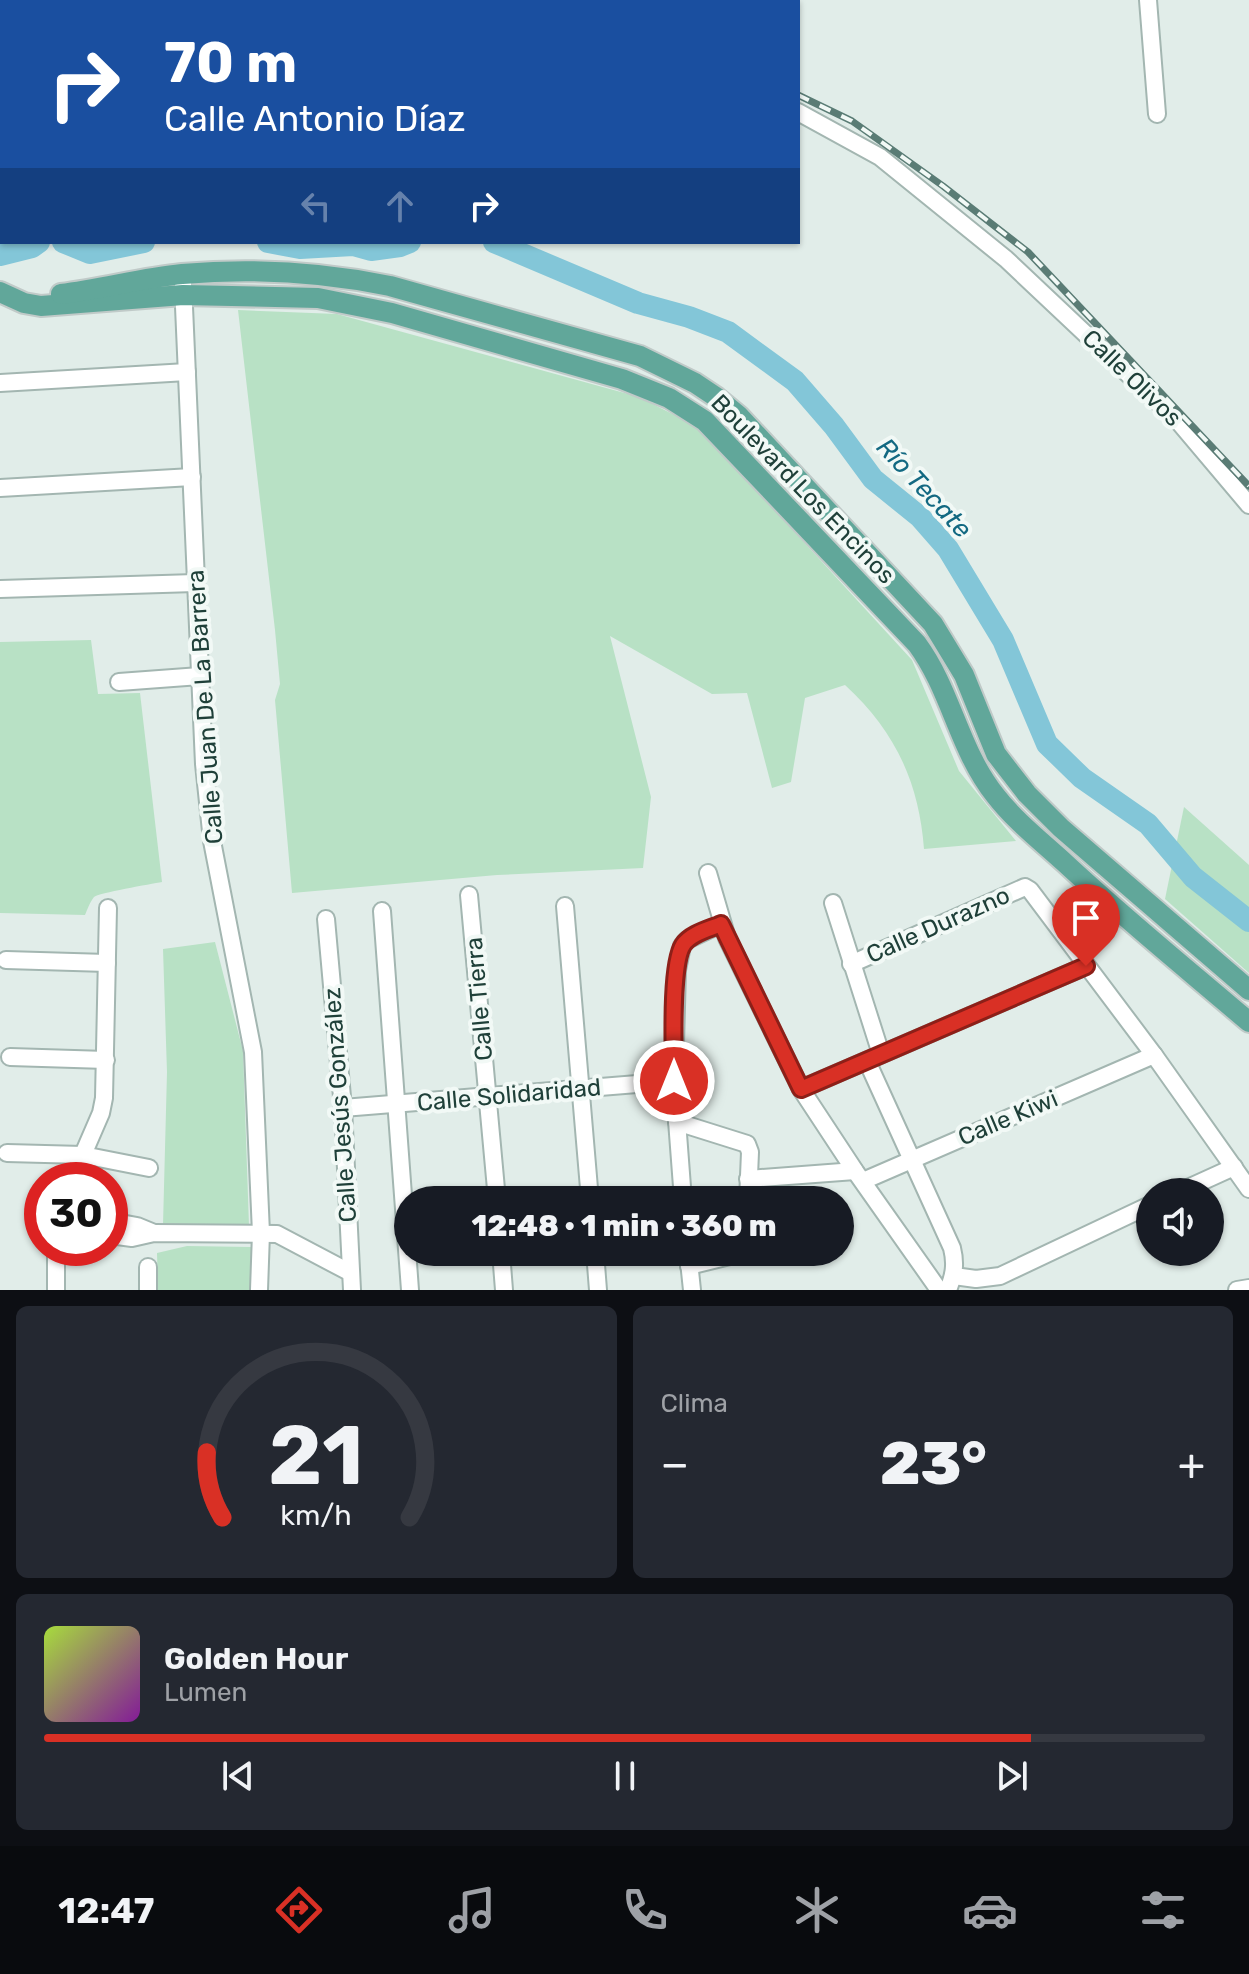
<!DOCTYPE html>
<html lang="es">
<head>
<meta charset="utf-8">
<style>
  body { margin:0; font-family:Rubik,sans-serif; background:#242831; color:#f1f3f6; height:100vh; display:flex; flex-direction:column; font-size:30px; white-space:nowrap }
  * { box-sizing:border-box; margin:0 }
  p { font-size:26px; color:#9ea1a6 }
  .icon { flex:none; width:44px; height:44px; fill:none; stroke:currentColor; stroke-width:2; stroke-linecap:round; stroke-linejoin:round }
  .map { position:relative; height:1290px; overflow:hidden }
  .details { display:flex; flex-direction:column; gap:16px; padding:16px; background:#0d0f14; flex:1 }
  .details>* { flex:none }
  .top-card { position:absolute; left:0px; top:0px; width:800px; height:244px; box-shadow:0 2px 6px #0004; background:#1a4fa0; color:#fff; overflow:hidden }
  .fabs { position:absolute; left:1136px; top:1178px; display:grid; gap:16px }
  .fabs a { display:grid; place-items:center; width:88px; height:88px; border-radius:50%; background:#171b24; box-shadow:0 2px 6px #0004; font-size:40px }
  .speed { position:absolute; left:24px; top:1162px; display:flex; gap:16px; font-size:40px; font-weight:700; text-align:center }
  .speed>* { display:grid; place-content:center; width:104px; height:104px; border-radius:50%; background:#171b24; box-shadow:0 2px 6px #0004; line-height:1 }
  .speed .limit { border:12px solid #d22; background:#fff; color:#111 }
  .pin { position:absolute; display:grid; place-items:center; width:68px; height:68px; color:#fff; margin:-82px -34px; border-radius:50% 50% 50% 0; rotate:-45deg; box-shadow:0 0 8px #0007 }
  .pin .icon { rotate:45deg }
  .me { position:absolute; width:88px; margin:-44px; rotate:0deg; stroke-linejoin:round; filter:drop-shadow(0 0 6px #0008) }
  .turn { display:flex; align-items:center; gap:28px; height:168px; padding:0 32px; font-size:36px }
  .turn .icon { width:104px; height:104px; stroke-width:2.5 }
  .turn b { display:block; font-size:56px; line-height:68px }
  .lanes { display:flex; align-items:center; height:76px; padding:0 32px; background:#0003; justify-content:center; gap:40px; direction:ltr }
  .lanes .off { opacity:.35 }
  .big { font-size:60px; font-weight:800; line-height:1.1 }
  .details .tile { flex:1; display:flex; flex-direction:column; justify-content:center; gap:12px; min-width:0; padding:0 28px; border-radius:12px; background:#242831 }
  .details .dial { align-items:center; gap:0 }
  .dial svg { height:208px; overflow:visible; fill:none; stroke:#363941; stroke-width:7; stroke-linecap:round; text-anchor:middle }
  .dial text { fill:#f1f3f6; stroke:none }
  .song { display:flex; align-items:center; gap:24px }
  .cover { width:96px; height:96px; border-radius:12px; background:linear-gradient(135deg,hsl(80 70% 55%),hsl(290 70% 35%)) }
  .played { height:8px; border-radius:4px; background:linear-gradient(90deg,#d93025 85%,#363941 85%) }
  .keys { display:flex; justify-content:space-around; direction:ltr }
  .heat { display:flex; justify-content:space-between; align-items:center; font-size:44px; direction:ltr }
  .details .tiles { flex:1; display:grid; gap:16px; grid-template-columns:1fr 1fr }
  .tile:last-child { grid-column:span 2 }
  .trip { position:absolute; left:394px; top:1186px; width:460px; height:80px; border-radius:40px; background:#171b24; box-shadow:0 2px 6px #0004; font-weight:800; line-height:80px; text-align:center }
  .tab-bar { display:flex; height:128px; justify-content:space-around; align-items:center; background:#090b0e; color:#9ea1a6 }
  .tab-bar .icon { width:56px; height:56px }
  .tab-bar .selected { color:#d93025 }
  .tab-bar b { font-size:36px; color:#f1f3f6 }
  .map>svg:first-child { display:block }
  .green { fill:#b8e1c5 }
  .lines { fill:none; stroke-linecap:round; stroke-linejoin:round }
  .river { stroke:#83c6d8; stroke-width:22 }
  .minor-casing { stroke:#a3b6b1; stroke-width:20 }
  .major-casing { stroke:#c0cac8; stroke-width:24 }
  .minor { stroke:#fff; stroke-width:16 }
  .major { stroke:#61a79a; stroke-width:20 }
  .rail-casing { stroke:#5a7c75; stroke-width:7 }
  .rail { stroke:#f2f9f6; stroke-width:4; stroke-dasharray:12; stroke-linecap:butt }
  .route-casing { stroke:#8d1f18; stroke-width:20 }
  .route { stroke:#d93025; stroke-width:14 }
  .labels { text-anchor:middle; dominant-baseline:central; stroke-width:8; stroke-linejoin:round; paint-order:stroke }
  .street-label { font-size:24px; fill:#1f4039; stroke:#f2f9f6 }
  .water-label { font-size:26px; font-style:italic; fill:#136982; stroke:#f2f9f6 }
</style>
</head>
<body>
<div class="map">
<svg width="1249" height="1290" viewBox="0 0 1249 1290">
  <rect width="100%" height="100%" fill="#e1ede9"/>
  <g class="green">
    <path d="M238,310L337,314L639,397L690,423L712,442L912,660L959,771L1016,841L924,849C919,782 895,731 845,685L805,698L791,782L772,788L747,693L712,694L610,636L651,797L643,868L497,875L292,893L275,700L280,684L275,630Z"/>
    <path d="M91,640L98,694L140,693L162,882C151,884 98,893 94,897C90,902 87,910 85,915L0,913V642Z"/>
    <path d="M1184,807L1249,865V973L1165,899Z"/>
    <path d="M215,942L243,1051L249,1226L163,1225L167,1072L163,949Z"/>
    <path d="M187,1246L251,1247L252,1290H158L157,1253Z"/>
  </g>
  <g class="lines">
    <g class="river">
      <path d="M63,242L90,253L144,242"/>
      <path d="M268,242L300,248L353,245L371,250L400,246L410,242"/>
      <path d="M494,242L638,303L689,317L728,332L795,381L834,426L873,479L920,517L948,549L1003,640L1047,744L1082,778L1148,824L1193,877L1249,921"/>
      <path d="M0,255L32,247L39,242"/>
    </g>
    <defs>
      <g id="minor">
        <path d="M438,0L448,2"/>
        <path d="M605,0L611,2"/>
        <path d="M1148,0L1157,114"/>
        <path d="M275,2L278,0"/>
        <path d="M495,2L504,0"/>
        <path d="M700,2V0"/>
        <path d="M798,112L880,157L1006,259L1179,422L1249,505"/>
        <path d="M0,136L2,135"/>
        <path d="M183,284L204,764L212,841L253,1052L261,1233L259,1290"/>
        <path d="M0,383L187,372"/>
        <path d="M0,488L192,477"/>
        <path d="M0,589L195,583"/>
        <path d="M119,682L200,676"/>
        <path d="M708,873L727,938L801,1089L855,1171L939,1290"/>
        <path d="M469,895L497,1200"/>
        <path d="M833,903L881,1054"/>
        <path d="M565,906L590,1200"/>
        <path d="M382,911L410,1290"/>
        <path d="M326,919L343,1108L352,1290"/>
        <path d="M6,960L107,963"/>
        <path d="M851,964L1025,887L1030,890L1154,1055L1249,1189"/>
        <path d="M10,1057L106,1060"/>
        <path d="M867,1061L952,1248C956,1264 954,1275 948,1290"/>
        <path d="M801,1089L1086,966"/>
        <path d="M343,1108L674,1081"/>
        <path d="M677,1122L747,1144L750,1152L748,1200"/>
        <path d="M7,1153L83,1155L149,1168"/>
        <path d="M748,1179L855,1171"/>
        <path d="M72,1180L101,1113L104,1098L108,908"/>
        <path d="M863,1181L1154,1055"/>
        <path d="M1179,1192L1234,1167"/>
        <path d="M683,1200L674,1081L677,970L682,946L687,940L721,924"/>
        <path d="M110,1221L137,1226L154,1233"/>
        <path d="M110,1235L132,1238L154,1233L277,1234L351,1273"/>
        <path d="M56,1248V1290"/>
        <path d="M501,1252L504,1290"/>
        <path d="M595,1252L598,1290"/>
        <path d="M688,1252L692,1290"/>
        <path d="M689,1266L746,1252"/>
        <path d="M954,1276L976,1279L1000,1276L1150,1205"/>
        <path d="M148,1290V1267"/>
        <path d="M1237,1290L1249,1288"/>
      </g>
      <g id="major">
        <path d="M0,292L24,303L41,306L183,295L318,298L392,313L622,379L669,398L705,421L917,644C951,690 959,750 995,795C1015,821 1041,841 1065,863C1124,918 1187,969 1249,1022"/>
        <path d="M61,294C102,289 142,278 182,274C251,268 322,272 390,286L640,356L695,383L716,397L739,416L933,624L964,675L996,754L1027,794L1061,828L1249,990"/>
      </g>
    </defs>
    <use href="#minor" class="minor-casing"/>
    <use href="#major" class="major-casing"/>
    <use href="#minor" class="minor"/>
    <use href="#major" class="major"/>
    <defs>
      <g id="rail">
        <path d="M576,0L581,2"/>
        <path d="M798,95L852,121L943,186L1028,252L1249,486"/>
      </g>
    </defs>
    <use href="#rail" class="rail-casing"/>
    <use href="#rail" class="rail"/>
  </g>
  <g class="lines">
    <defs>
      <path id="route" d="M674,1081C674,1053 670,966 683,945C691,933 710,929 721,924L801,1089L1086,966"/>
    </defs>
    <use href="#route" class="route-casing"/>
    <use href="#route" class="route"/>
  </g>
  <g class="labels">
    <g class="street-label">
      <text transform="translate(1132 378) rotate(44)">Calle Olivos</text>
      <text transform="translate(803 489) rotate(46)">Boulevard Los Encinos</text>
      <text transform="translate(205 707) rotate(-94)">Calle Juan De La Barrera</text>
      <text transform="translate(938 925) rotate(-24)">Calle Durazno</text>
      <text transform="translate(479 999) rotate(-95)">Calle Tierra</text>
      <text transform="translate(509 1095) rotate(-5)">Calle Solidaridad</text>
      <text transform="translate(340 1105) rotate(-94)">Calle Jesús González</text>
      <text transform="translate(1008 1118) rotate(-23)">Calle Kiwi</text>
    </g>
    <g class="water-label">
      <text transform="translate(924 488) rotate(47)">Río Tecate</text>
    </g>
  </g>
</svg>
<div class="fabs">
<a><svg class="icon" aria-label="sound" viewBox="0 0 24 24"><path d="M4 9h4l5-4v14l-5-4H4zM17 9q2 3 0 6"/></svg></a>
</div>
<div class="speed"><div class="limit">30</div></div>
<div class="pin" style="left:1086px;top:966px;background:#d93025"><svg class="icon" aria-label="arrive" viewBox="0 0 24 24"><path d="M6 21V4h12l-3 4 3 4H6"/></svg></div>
<svg class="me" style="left:674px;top:1081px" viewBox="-20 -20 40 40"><circle r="17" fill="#d93025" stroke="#fff" stroke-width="3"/><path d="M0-11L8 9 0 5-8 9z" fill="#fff"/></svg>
<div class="trip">12:48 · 1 min · 360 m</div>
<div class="top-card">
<div class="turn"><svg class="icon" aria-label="right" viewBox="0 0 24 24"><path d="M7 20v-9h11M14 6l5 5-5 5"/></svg><div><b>70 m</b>Calle Antonio Díaz</div></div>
<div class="lanes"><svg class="icon off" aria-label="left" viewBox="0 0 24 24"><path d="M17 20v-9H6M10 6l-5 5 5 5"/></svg><svg class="icon off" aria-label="ahead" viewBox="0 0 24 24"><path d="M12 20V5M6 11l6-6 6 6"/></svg><svg class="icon" aria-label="right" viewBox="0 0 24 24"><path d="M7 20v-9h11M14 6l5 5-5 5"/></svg></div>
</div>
</div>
<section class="details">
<div class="tiles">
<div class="tile dial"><svg viewBox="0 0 100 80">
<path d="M14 69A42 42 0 1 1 86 69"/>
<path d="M14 69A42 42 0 0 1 8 44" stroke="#d93025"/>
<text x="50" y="56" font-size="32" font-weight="700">21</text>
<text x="50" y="72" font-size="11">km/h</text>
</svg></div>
<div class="tile"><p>Clima</p>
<div class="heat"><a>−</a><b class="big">23°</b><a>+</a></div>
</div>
<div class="tile">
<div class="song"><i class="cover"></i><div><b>Golden Hour</b><p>Lumen</p></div></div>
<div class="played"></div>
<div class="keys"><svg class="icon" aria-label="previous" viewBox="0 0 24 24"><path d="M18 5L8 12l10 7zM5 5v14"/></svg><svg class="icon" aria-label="pause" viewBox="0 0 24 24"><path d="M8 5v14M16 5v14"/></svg><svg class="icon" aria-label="next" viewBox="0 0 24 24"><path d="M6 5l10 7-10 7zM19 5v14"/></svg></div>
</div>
</div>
</section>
<nav class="tab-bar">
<b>12:47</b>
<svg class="icon selected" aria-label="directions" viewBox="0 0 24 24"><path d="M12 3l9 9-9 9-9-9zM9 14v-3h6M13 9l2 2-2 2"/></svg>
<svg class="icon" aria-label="music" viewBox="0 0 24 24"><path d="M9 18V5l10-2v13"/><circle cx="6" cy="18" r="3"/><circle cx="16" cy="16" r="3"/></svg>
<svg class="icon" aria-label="phone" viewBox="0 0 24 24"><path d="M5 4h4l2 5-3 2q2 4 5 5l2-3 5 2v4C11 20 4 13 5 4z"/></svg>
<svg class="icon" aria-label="climate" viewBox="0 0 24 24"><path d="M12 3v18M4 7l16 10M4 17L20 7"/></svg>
<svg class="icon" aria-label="car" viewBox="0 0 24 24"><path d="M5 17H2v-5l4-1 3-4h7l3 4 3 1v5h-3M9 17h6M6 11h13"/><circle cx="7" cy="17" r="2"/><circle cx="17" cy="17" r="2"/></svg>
<svg class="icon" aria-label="filters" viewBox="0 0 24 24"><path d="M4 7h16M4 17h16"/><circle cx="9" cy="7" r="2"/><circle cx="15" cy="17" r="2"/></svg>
</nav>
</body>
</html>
